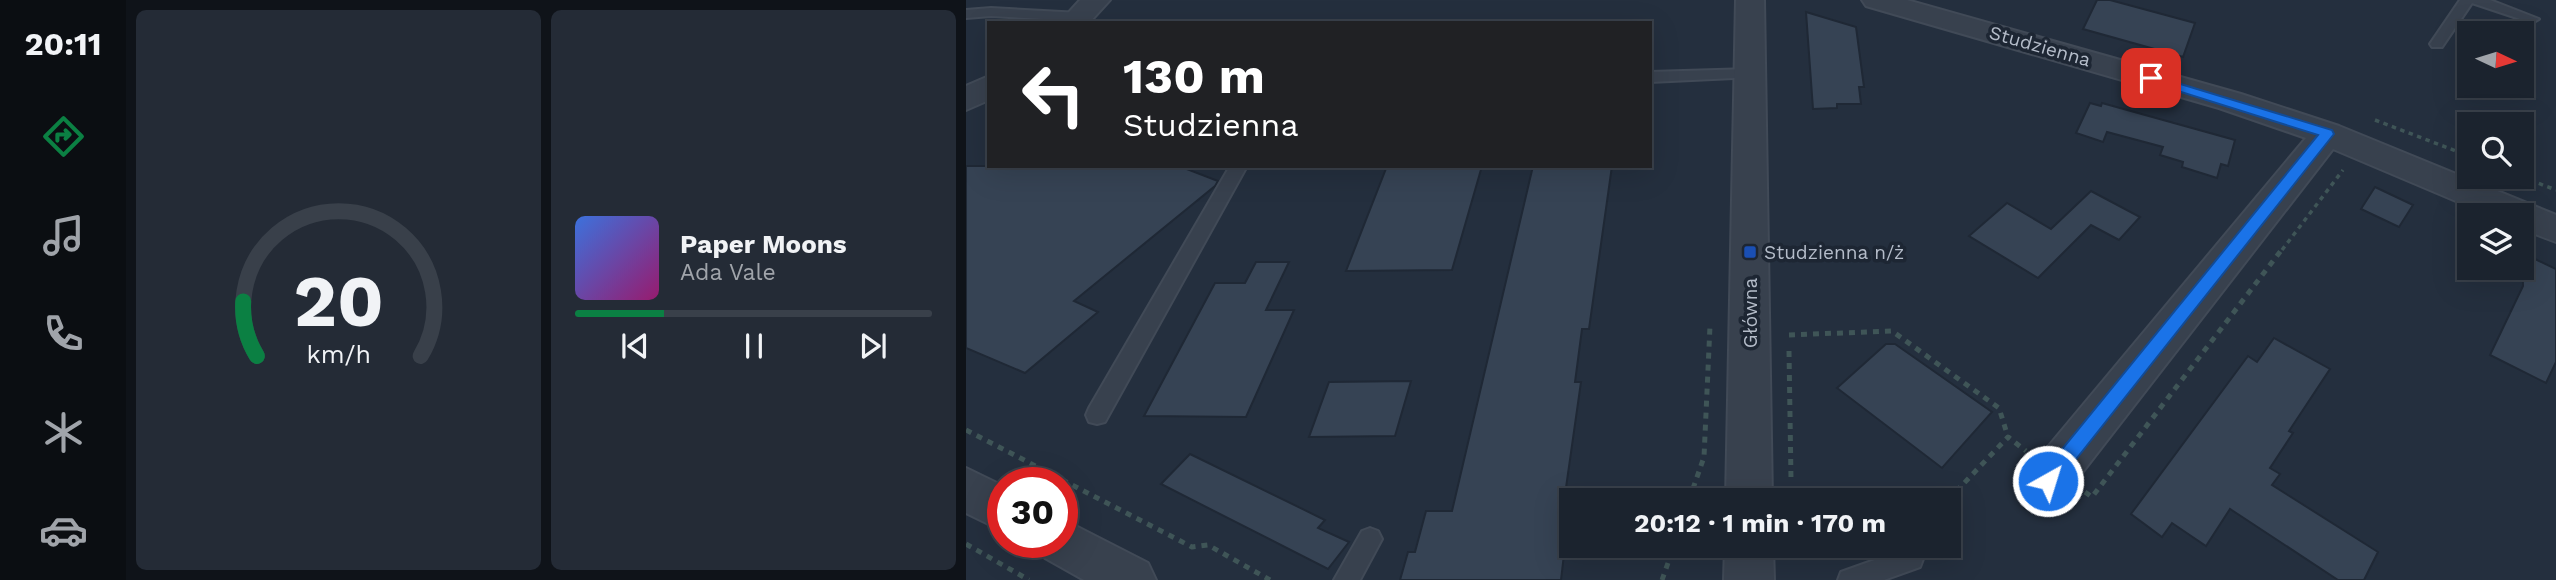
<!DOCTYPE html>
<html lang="pl">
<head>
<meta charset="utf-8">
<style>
  body { margin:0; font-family:"Work Sans",sans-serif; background:#242b36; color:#f1f3f6; height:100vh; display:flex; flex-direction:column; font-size:26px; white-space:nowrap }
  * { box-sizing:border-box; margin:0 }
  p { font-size:23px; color:#a0a4aa }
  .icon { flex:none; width:38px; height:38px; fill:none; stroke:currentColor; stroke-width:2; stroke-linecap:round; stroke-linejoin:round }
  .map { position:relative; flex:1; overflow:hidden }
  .sheet { display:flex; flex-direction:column; gap:10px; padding:10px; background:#0f1319; width:840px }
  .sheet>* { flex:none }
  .top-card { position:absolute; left:21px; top:21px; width:665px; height:147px; border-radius:0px; box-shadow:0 7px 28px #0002,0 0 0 2px #39404a; background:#202124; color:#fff; overflow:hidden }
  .needle { width:46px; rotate:94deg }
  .controls { position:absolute; left:1491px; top:21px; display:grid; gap:14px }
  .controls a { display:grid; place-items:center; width:77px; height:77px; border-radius:0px; background:#1b232e; box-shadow:0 7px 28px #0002,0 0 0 2px #39404a; font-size:35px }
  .speed { position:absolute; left:21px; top:467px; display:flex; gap:14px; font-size:35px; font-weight:700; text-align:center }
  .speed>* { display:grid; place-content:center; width:91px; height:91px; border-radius:50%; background:#1b232e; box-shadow:0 7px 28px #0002,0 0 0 2px #39404a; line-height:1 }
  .speed .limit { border:10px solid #d22; background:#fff; color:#111 }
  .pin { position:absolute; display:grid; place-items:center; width:60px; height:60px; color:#fff; margin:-30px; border-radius:14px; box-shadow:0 4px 10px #0006 }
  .me { position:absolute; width:77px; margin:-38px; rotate:39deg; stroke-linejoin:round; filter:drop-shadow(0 0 5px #0008) }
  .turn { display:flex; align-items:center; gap:24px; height:147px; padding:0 21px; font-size:32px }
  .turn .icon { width:91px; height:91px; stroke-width:2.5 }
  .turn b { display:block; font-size:49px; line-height:60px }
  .sheet .tile { flex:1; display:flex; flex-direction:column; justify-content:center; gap:10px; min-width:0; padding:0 24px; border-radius:10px; background:#242b36 }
  .sheet .dial { align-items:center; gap:0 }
  .dial svg { height:182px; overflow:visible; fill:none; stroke:#39404a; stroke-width:7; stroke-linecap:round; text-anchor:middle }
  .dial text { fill:#f1f3f6; stroke:none }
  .song { display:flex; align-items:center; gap:21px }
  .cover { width:84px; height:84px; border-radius:10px; background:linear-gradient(135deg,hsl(220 70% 55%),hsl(320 70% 35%)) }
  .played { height:7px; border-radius:4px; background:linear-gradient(90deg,#0b8043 25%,#39404a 25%) }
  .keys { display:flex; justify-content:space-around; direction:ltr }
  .sheet .tiles { flex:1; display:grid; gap:10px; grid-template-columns:repeat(2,1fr) }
  .trip { position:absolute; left:593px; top:488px; width:402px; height:70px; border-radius:0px; background:#1b232e; box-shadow:0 7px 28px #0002,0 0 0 2px #39404a; font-weight:700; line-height:70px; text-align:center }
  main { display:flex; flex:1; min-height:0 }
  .tab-bar { display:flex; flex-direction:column; width:126px; justify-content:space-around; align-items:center; background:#0b0e12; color:#a0a4aa }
  .tab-bar .icon { width:49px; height:49px }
  .tab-bar .current { color:#0b8043 }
  .tab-bar b { font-size:32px; color:#f1f3f6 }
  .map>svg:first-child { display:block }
  .building { fill:#364354; stroke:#1f2835; stroke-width:2 }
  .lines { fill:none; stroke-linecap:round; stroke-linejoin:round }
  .service-casing { stroke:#414a57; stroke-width:4 }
  .minor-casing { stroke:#414a57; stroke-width:4 }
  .tertiary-casing { stroke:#414a57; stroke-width:4 }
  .path-far1 { stroke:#3f5557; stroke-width:3.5; stroke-dasharray:4.5 4.5; stroke-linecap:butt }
  .path { stroke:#3f5557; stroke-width:5; stroke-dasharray:6 6; stroke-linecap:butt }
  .service { fill:#38414e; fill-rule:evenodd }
  .minor { fill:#38414e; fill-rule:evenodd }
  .tertiary { fill:#38414e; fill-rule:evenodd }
  .route { fill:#1a73e8; stroke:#114b97; stroke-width:2 }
  .transit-dot { fill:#1a4fb4; stroke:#1d2633; stroke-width:2.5 }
  .labels { text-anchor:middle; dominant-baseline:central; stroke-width:7; stroke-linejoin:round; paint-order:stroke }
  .street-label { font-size:19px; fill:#b4bcc9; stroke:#1d2633 }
  .poi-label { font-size:19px; fill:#b4bcc9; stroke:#1d2633; text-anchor:start }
</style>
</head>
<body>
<main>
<nav class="tab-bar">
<b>20:11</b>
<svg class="icon current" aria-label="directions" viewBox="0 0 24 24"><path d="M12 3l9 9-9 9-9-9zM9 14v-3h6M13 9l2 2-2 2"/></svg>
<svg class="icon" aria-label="music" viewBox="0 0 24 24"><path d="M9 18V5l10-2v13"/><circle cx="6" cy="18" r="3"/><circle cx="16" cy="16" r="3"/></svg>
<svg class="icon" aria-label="phone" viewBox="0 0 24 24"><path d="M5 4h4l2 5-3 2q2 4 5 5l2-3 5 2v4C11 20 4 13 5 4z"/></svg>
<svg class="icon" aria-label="climate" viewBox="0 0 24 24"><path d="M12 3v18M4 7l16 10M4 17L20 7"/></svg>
<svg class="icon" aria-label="car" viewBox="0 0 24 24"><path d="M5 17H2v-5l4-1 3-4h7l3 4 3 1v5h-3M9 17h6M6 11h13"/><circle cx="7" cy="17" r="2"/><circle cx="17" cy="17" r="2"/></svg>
</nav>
<section class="sheet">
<div class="tiles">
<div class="tile dial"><svg viewBox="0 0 100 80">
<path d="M14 69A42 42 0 1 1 86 69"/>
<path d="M14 69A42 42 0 0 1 8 45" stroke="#0b8043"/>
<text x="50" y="56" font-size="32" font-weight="700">20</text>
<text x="50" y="72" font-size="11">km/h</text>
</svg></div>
<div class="tile">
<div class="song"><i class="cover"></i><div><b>Paper Moons</b><p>Ada Vale</p></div></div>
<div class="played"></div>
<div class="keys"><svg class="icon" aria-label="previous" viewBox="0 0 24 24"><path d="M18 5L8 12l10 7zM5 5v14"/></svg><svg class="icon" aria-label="pause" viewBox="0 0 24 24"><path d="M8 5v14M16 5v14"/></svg><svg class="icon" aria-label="next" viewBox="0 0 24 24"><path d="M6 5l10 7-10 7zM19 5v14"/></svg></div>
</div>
</div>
</section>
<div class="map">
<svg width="1590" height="580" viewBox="0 0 1590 580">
  <rect width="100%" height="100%" fill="#242f3e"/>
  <g class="building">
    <path d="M1131,0H1144L1229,23L1217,57L1117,29Z"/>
    <path d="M840,12L890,27L898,87H893L895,104H871V108L847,109Z"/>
    <path d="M1124,103L1135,106L1136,103L1269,140L1262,166L1255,164L1251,178L1216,167L1217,162L1194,155L1197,147L1141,132L1137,142L1110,133Z"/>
    <path d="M0,166H213L252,181L249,186L108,301L132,312L59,373L0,348Z"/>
    <path d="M421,166H516L486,270L380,271Z"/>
    <path d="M567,166H646L623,329H616L609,382H615L593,537H600L595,580H434L442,552H449L460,511H486Z"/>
    <path d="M1409,187L1447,205L1433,227L1395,209Z"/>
    <path d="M1125,191L1174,217L1153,240L1125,225L1072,278L1003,236L1041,203L1085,229Z"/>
    <path d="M1556,253L1590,269V362L1580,383L1524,355L1557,286Z"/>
    <path d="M290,262H323L300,310H328L280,417L178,416L249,283H279Z"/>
    <path d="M1308,338L1364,369L1323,431L1327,433L1304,468L1314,474L1306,485L1412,552L1398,580H1372L1264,509L1240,546L1206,523L1196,537L1165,514L1282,356L1291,362Z"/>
    <path d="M920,344H929L1026,412L976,468L871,388Z"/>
    <path d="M445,381L429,436L343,437L363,382Z"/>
    <path d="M224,454L359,520L352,528L383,542L362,569L195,484Z"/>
  </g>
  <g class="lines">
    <defs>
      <g id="service">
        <path d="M1494,0H1524L1573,19L1566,23L1506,3L1476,47H1466L1464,44Z"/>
        <path d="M25,8L114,13L121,17L114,21L25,16L0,18V10Z"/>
        <path d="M784,69L789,71L792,74L789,77L684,82V72Z"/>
        <path d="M264,166H281L139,422L131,424L123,422L120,415L123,408Z"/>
        <path d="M404,528L412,531L416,539L394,580H368L396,531Z"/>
        <path d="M945,547L954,551L957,559L954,567L918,580H872L875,572Z"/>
      </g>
      <g id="minor">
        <path d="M114,0H144L123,23H93Z"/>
        <path d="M896,0H941L1275,94L1373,126L1590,215V242L1556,229V215H1523L1367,149L1098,496L1082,502L1066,496L1059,481L1066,466L1340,138L1253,108L900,6Z"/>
        <path d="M23,76V100L0,110V86Z"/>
      </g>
      <g id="tertiary">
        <path d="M770,0H798L806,500H760Z"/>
        <path d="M0,468L37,486V531L0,513Z"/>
        <path d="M96,519L182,563L190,580H118L79,558L72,542H96Z"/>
        <path d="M759,546H807L808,580H758Z"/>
      </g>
    </defs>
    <use href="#service" class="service-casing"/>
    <use href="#minor" class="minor-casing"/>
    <use href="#tertiary" class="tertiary-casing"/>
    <g class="path-far1">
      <path d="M1409,120L1503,156"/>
      <path d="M1556,177L1590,190"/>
      <path d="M1316,250L1377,170"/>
    </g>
    <g class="path">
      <path d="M823,335L926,331L1033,408L1042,437"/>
      <path d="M823,351L825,479"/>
      <path d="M0,430L226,547L242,545L304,580"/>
      <path d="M1119,492L1126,497L1317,248"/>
      <path d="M723,500L738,457L744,326"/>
      <path d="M982,500L1042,437L1060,451"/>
      <path d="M0,544L63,580"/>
      <path d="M696,580L708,546"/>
    </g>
    <use href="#service" class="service"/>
    <use href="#minor" class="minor"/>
    <use href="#tertiary" class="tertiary"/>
  </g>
  <path class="route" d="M1185,75L1366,130L1368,134L1088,487L1082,489L1075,487L1072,481L1075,475L1352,135L1180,81L1178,78Z"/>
  <rect class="transit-dot" x="777" y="245" width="14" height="14" rx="3.5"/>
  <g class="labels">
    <g class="street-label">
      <text transform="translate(1074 46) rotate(16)">Studzienna</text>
      <text transform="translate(784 313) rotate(-90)">Główna</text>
    </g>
    <g class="poi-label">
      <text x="798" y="252">Studzienna n/ż</text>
    </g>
  </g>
</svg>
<div class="controls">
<a><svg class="needle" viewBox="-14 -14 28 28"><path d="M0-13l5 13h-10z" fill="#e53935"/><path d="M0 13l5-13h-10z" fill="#a0a4aa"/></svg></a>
<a><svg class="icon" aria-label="search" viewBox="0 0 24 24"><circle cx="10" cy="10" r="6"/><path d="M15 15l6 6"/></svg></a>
<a><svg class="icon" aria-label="layers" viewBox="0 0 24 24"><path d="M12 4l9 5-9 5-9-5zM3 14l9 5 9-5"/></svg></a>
</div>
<div class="speed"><div class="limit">30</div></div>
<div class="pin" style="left:1185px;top:78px;background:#d93025"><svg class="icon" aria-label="arrive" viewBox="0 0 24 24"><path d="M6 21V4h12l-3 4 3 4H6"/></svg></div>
<svg class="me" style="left:1082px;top:481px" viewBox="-20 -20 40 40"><circle r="17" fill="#1a73e8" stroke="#fff" stroke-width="3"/><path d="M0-11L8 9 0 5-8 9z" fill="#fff"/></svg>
<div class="trip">20:12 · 1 min · 170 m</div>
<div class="top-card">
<div class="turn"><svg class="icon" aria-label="left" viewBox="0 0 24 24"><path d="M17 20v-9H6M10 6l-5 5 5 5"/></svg><div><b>130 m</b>Studzienna</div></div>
</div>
</div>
</main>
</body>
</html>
